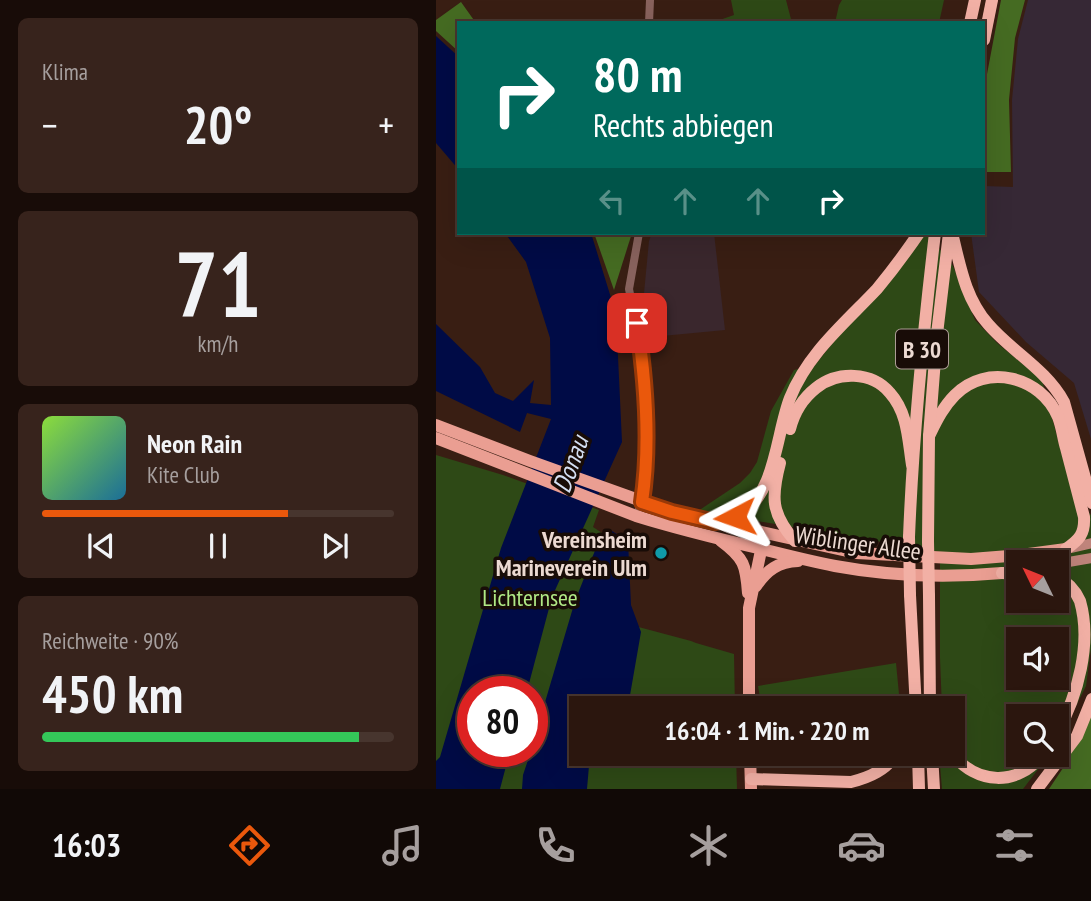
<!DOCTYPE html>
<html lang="de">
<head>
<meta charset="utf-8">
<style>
  body { margin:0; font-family:"PT Sans Narrow",sans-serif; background:#37231c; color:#f1f3f6; height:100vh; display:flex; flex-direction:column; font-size:26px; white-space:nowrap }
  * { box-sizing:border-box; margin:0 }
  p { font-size:23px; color:#a69f9e }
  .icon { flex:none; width:38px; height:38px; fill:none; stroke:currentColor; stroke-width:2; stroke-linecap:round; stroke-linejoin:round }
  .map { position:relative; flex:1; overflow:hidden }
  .sheet { display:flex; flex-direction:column; gap:18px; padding:18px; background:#180c08; width:436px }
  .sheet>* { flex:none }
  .guide { position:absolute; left:21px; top:21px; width:528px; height:214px; border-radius:0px; box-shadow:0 7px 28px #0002,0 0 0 2px #47352e; background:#00695c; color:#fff; overflow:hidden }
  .needle { width:46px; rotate:313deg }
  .buttons { position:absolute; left:570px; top:550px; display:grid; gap:14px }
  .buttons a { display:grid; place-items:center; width:63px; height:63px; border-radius:0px; background:#2b160e; box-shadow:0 7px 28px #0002,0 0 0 2px #47352e; font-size:35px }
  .speed { position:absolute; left:21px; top:676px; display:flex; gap:14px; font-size:35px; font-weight:700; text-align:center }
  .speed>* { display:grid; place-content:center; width:91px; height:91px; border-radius:50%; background:#2b160e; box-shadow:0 7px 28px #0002,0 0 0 2px #47352e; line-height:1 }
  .speed .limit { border:10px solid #d22; background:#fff; color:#111 }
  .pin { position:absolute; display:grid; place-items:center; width:60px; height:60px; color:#fff; margin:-30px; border-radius:14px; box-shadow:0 4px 10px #0006 }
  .me { position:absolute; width:77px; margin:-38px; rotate:266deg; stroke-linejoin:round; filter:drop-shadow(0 0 5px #0008) }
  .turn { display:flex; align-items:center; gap:24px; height:147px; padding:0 21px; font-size:32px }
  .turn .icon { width:91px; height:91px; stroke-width:2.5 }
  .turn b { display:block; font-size:49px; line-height:60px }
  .lanes { display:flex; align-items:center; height:66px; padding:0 21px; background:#0003; justify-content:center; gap:35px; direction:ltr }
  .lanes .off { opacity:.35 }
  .big { font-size:52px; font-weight:600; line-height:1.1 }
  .sheet .tile { flex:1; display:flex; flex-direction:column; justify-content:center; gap:10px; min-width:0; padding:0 24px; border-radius:10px; background:#37231c }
  .sheet .dial { align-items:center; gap:0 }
  .dial b { font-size:91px; line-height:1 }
  .song { display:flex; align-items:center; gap:21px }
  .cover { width:84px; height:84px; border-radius:10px; background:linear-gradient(135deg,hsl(90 70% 55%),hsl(200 70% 35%)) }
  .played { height:7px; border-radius:4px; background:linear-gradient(90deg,#ea580c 70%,#47352e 70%) }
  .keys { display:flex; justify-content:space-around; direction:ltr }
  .heat { display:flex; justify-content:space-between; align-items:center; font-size:38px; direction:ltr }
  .charge { height:10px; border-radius:5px; background:linear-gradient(90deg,#34c759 90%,#47352e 0) }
  .trip { position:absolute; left:133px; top:696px; width:396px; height:70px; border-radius:0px; background:#2b160e; box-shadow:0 7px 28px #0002,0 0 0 2px #47352e; font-weight:600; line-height:70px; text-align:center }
  .menu { display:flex; height:112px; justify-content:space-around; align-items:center; background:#110906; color:#a69f9e }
  .menu .icon { width:49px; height:49px }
  .menu .on { color:#ea580c }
  .menu b { font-size:32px; color:#f1f3f6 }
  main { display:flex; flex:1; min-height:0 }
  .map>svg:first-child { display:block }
  .commercial { fill:#362835 }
  .industrial { fill:#3a272d }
  .green { fill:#2e4916; fill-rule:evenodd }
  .forest { fill:#456b22 }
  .water { fill:#000b46 }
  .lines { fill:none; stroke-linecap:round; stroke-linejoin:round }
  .minor { stroke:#88625d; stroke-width:8 }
  .secondary { stroke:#bf847b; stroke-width:10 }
  .primary { stroke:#ea9e92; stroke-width:12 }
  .trunk { stroke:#f2b0a5; stroke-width:12 }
  .trunk-bridge { stroke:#f2b0a5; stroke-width:12 }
  .route-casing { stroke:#983908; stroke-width:18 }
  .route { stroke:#ea580c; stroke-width:12 }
  .culture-dot { fill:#0f9aa8; stroke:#180c07; stroke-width:2.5 }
  .labels { text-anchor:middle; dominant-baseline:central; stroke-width:7; stroke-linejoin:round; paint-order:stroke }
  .shield { fill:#180c07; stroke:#ac9c95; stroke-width:2 }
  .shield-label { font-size:23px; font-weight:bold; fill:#ecdad2 }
  .poi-label { font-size:24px; font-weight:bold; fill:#ecdad2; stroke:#180c07; text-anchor:end }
  .street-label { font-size:24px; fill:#ecdad2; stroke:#180c07 }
  .park-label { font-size:24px; fill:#b1e986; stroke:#180c07 }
  .water-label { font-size:26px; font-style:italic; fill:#d4dff2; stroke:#180c07 }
</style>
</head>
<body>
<main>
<section class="sheet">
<div class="tile"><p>Klima</p>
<div class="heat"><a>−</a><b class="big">20°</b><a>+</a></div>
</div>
<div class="tile dial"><b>71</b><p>km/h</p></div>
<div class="tile">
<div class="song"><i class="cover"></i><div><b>Neon Rain</b><p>Kite Club</p></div></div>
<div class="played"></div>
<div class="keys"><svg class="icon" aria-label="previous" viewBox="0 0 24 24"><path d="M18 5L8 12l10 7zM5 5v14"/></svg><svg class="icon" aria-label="pause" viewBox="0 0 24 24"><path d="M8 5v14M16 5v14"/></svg><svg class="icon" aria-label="next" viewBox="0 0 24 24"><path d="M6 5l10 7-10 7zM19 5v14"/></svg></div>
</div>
<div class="tile"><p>Reichweite · 90%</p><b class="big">450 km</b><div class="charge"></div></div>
</section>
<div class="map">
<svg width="656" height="789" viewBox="0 0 656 789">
  <rect width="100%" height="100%" fill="#391e13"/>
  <path class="commercial" d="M592,0H655V439L638,383L590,342L543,292L535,233H548V186L577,187L576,100L582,39Z"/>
  <path class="industrial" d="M216,233H278L289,330L226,336L208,319L206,314L213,241Z"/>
  <g class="green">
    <path d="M295,0H350L356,23H275L298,15Z"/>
    <path d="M406,0H508L503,23H399L403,5Z"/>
    <path d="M486,233H491L517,266L539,320L561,343L606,380L637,496L655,515L656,641L650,686L621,744V716H583V754H614L587,789H506L503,754H516V709H506L504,658V552L262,511L304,483L314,473L321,462L335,411L358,370L379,365ZM583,562H621V600H583ZM583,639H621V677H583Z"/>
    <path d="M0,455L67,475L163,510L157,527L192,550L195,625L255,641L260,643L298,654L299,709H145V754H300L301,789H0ZM37,691H96V751H37Z"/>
    <path d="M460,663L463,694L373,709H326L322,686Z"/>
  </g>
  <g class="forest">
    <path d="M565,0H589L579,38L573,100L575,172H548V90Z"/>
    <path d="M25,2L40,23H23V52L0,31V20Z"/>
    <path d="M158,233H196L178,290Z"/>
    <path d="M655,711V789H613L629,765Z"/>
  </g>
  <g class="water">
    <path d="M0,36L23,57V170L0,143Z"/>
    <path d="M69,233H155L180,314L186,442L116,597L91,691H37V751H74L64,789H0V761L4,757L65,548L115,419L91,413L84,432L0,391V324L44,367L59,393L77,401L98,380L94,403L115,405L114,338L90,262Z"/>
    <path d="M176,531L192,541L195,605L205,632L193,701L178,709H145V754H154L151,789H86L87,775L95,751H96V746L139,601L162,543Z"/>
  </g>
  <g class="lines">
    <g class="minor">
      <path d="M213,23L214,0"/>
      <path d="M200,516L206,502L208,482L211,406L206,354L193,289L203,233"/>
    </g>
    <g class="secondary">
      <path d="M631,549L656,543"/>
      <path d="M621,564L656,558"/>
    </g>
    <g class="primary">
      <path d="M0,425L94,461L236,512L420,553L535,559L585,555L630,549"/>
      <path d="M0,438L200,516C242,529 283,539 326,549C350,555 374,561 399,566C453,576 511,578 566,573"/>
      <path d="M285,541C308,558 310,565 312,593"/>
      <path d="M320,586C331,570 342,562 362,561"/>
      <path d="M313,709V608L327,541"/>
      <path d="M314,754L315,789"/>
    </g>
    <g class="trunk">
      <path d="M534,23L539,0"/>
      <path d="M548,40L556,0"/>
      <path d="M516,233C524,265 529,298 552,324C576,352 610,369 628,402L656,503"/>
      <path d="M354,429C358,413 366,399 380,388C401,371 436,371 454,393C472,413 472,440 476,465"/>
      <path d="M493,436C500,422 507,407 519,395C550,363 605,376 622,417C626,427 627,438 630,448C636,471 642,494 648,517C649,534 643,540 630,549"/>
      <path d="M344,463C335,497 335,514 359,541"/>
      <path d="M280,522C288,520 298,519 305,514C340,492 340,434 354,398C372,353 409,323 441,289C456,271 470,252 483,233"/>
      <path d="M473,537C477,435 487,334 499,233"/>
      <path d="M492,541L493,436L501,334L513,233"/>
      <path d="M566,573L583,574"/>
      <path d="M621,577C632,582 639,590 644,601C656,643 642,695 621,733"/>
      <path d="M474,595L480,709"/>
      <path d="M493,596L494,709"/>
      <path d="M516,753C540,785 582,787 607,754"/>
      <path d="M482,754L483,789"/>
      <path d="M496,754L498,789"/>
      <path d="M315,779L415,782C435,777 449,770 461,754"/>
      <path d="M601,789L641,736L656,699"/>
    </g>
    <g class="trunk-bridge">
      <path d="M473,537L474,595"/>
      <path d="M492,541L493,596"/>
    </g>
  </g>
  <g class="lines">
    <defs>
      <path id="route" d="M201,323C210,382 215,443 206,502L236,512L279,522L299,517"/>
    </defs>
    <use href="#route" class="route-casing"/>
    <use href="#route" class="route"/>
  </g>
  <circle class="culture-dot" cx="225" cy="553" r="7"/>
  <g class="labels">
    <rect class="shield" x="460" y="329.5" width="52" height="39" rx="5"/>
    <g class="shield-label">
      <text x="486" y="349">B 30</text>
    </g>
    <g class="poi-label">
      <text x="211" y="539">Vereinsheim<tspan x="211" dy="28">Marineverein Ulm</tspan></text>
    </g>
    <g class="street-label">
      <text transform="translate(422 543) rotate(8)">Wiblinger Allee</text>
    </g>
    <g class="park-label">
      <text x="94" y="597">Lichternsee</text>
    </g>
    <g class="water-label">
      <text transform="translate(134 464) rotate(-70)">Donau</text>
    </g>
  </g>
</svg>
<div class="buttons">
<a><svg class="needle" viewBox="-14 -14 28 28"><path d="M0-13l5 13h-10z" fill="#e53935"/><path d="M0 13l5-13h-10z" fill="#a69f9e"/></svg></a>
<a><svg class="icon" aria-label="sound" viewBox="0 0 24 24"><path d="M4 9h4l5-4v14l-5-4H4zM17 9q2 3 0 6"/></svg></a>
<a><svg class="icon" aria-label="search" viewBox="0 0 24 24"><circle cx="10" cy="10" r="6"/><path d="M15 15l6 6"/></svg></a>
</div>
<div class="speed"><div class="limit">80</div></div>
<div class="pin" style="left:201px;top:323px;background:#d93025"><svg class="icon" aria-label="arrive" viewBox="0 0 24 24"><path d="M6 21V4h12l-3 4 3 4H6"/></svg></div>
<svg class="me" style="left:299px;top:517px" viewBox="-20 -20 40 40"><path d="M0-17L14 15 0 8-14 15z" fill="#ea580c" stroke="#fff" stroke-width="4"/></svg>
<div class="trip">16:04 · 1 Min. · 220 m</div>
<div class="guide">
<div class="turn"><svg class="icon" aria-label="right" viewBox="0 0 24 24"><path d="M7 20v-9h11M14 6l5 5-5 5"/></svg><div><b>80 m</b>Rechts abbiegen</div></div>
<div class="lanes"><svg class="icon off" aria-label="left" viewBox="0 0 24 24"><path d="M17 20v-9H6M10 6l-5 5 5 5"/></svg><svg class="icon off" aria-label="ahead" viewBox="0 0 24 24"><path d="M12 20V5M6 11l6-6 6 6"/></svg><svg class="icon off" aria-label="ahead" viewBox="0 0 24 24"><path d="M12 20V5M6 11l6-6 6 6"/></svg><svg class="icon" aria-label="right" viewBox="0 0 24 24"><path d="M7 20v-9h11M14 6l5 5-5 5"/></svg></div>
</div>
</div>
</main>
<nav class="menu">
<b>16:03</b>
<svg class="icon on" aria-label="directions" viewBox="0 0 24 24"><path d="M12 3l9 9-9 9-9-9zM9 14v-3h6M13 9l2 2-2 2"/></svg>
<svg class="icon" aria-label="music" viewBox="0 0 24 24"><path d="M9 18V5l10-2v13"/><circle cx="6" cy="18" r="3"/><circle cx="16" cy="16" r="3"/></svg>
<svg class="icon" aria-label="phone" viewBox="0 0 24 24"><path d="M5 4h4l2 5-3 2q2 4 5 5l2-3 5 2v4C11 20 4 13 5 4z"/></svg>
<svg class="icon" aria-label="climate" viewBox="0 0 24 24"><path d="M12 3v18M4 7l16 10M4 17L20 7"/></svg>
<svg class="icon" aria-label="car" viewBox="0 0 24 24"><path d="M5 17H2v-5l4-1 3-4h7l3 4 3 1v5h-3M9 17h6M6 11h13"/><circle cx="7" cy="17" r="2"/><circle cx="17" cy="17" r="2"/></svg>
<svg class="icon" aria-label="filters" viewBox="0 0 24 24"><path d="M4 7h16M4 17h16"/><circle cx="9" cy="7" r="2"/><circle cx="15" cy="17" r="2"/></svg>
</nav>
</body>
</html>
